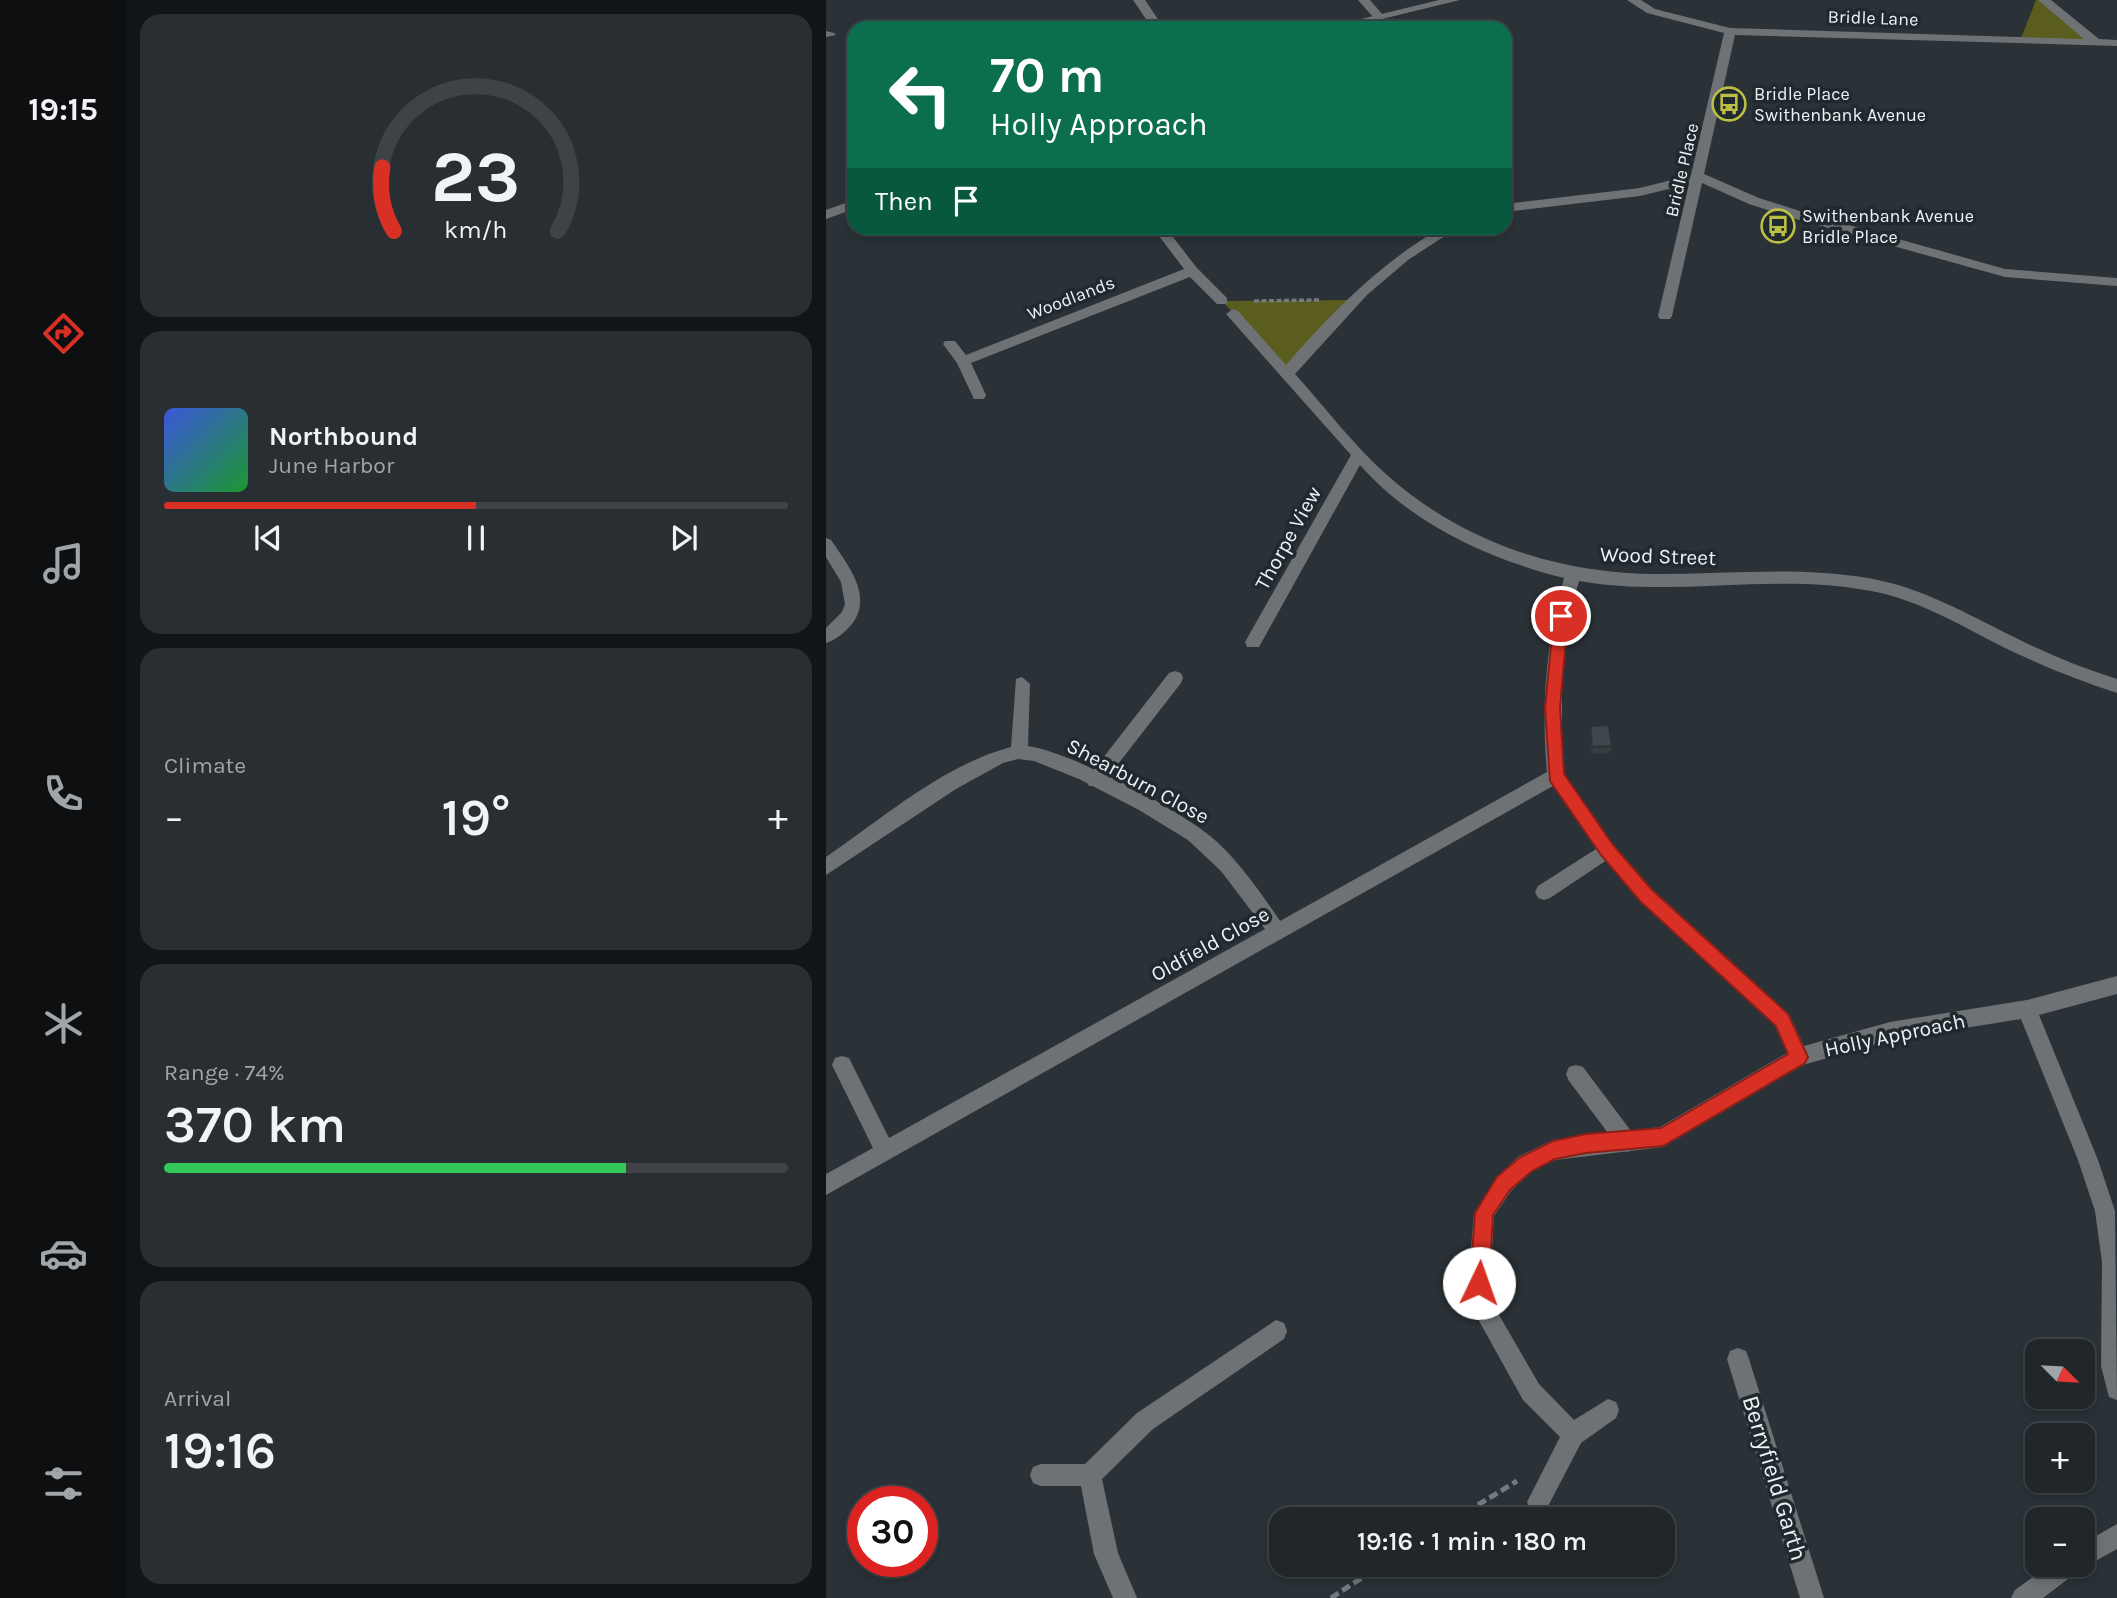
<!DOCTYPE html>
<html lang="en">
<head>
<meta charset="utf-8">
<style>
  body { margin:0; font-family:Karla,sans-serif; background:#282e31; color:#f1f3f6; height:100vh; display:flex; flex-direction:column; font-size:26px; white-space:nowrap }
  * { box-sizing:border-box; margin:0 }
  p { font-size:23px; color:#a2a5a8 }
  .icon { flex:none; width:38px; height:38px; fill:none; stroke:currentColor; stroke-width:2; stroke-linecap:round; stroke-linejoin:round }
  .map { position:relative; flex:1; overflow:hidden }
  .sheet { display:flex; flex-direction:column; gap:14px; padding:14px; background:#121517; width:700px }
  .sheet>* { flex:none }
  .hud { position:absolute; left:21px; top:21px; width:665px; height:214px; border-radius:21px; box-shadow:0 4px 10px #0003,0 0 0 2px #3d4346; background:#0b6e4f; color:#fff; overflow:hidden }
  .needle { width:46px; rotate:114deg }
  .fabs { position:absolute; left:1199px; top:1339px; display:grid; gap:14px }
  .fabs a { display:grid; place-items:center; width:70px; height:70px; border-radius:14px; background:#202629; box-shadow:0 4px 10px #0003,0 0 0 2px #3d4346; font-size:35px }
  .speed { position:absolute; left:21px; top:1486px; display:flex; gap:14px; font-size:35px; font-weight:700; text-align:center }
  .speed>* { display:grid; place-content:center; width:91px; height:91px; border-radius:50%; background:#202629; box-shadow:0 4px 10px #0003,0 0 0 2px #3d4346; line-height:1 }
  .speed .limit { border:10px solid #d22; background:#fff; color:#111 }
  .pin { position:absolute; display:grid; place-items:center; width:60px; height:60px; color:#fff; margin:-30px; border:4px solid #fff; border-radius:50%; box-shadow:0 2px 7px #0007 }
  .me { position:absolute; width:77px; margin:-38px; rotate:3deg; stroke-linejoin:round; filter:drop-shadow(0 0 5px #0008) }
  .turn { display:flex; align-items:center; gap:24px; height:147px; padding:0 28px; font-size:32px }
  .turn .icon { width:91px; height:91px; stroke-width:2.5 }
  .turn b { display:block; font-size:49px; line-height:60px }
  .then { display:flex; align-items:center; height:66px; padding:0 28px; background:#0003; gap:14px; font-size:26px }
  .big { font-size:52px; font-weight:600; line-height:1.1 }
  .sheet .card { flex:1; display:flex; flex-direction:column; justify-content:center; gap:10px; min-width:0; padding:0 24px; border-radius:21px; background:#282e31 }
  .sheet .dial { align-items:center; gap:0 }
  .dial svg { height:182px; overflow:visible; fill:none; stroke:#3d4346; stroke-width:7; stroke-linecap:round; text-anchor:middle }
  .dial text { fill:#f1f3f6; stroke:none }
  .song { display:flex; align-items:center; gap:21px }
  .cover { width:84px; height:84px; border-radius:10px; background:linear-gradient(135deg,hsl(230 70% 55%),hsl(130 70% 35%)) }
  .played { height:7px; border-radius:4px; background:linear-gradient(90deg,#d93025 50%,#3d4346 50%) }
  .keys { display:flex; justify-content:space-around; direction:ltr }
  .heat { display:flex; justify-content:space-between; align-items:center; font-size:38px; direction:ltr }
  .charge { height:10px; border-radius:5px; background:linear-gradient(90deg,#34c759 74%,#3d4346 0) }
  .trip { position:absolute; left:443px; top:1507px; width:406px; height:70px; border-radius:21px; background:#202629; box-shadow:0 4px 10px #0003,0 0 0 2px #3d4346; font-weight:600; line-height:70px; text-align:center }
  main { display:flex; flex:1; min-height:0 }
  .dock { display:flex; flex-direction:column; width:126px; justify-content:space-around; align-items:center; background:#0d0f10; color:#a2a5a8 }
  .dock .icon { width:49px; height:49px }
  .dock .on { color:#d93025 }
  .dock b { font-size:32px; color:#f1f3f6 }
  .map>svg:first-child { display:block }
  .green { fill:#5b5d1e }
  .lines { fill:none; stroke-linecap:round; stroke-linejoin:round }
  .path-far1 { stroke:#737b7f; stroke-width:3.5; stroke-dasharray:5 2.5; stroke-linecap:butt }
  .path { stroke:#737b7f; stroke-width:5; stroke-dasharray:9 4.5; stroke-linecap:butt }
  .service { fill:#6e7275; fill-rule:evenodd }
  .minor { fill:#6e7275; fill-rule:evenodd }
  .tertiary { fill:#6e7275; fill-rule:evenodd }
  .wall { fill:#353d41 }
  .building { fill:#3e474c; stroke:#2b3235; stroke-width:2 }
  .route { fill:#d93025; stroke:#8d1f18; stroke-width:2 }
  .labels { text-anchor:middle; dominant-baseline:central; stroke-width:7; stroke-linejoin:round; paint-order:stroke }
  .far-street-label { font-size:18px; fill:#ecf2f5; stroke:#20292d }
  .far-poi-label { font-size:18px; fill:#ecf2f5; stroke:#20292d; text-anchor:start }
  .street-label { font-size:21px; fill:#ecf2f5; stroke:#20292d }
  .near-street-label { font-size:24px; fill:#ecf2f5; stroke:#20292d }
</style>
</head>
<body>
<main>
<nav class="dock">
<b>19:15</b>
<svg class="icon on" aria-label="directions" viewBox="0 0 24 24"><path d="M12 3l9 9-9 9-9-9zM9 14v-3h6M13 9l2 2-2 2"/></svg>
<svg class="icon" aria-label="music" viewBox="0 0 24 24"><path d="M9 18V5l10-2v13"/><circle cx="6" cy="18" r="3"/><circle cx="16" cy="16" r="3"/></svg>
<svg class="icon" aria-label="phone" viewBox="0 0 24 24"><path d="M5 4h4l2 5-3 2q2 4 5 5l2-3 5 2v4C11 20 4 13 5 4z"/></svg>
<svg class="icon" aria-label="climate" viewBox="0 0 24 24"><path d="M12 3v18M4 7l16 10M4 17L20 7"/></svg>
<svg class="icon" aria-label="car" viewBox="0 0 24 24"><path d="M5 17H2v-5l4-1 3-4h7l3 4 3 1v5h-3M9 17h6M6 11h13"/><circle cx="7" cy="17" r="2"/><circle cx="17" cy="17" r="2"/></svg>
<svg class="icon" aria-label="filters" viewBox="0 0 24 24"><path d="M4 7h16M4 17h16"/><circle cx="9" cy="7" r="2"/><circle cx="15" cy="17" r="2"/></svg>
</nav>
<section class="sheet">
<div class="card dial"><svg viewBox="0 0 100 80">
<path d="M14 69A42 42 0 1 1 86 69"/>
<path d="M14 69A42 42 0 0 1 9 41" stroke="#d93025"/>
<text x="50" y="56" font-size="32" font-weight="700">23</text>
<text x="50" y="72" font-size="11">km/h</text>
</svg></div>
<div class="card">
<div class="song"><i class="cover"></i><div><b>Northbound</b><p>June Harbor</p></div></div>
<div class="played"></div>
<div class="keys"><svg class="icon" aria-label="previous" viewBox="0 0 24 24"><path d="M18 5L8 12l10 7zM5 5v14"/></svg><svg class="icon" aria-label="pause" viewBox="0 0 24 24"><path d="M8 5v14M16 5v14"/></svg><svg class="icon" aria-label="next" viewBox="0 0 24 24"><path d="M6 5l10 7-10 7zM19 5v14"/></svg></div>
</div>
<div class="card"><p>Climate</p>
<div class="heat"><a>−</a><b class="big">19°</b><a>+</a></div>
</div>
<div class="card"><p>Range · 74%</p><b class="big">370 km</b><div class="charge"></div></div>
<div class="card"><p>Arrival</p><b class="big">19:16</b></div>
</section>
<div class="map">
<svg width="1291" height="1598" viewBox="0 0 1291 1598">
  <rect width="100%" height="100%" fill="#2a3237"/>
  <g class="green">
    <path d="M1210,0H1218L1271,43L1194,41Z"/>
    <path d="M525,300L462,372L396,301Z"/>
  </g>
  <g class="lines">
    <path class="path-far1" d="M428,301L493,300"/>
    <g class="path">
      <path d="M629,1519L691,1481"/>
      <path d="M505,1598L557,1564"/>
    </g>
    <g class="service">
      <path d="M0,538L5,540C21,564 48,596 26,624C19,632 10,640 0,643V628L16,612L19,604L15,582L0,557Z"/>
      <path d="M349,671L355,673L357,678L355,683L275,786H263L260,781L263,776L343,673Z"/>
      <path d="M781,842L787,844L790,850L787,856L724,898L718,900L712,898L709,892L712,886Z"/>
      <path d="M750,1065L757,1067L808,1135L811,1142L808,1149L801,1152L794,1149L743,1081L740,1074L743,1067Z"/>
      <path d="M450,1320L458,1323L461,1331L458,1339L327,1429L319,1432L311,1429L308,1421L311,1413Z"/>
    </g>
    <g class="minor">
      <path d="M532,0H544L557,15L547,17Z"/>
      <path d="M801,0H815L829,9L904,28L1258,39L1212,0H1225L1273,39L1291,40V46L909,35L878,174L933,198L980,213L1179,269L1291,278V286L1179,277L970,219L923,204L876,183L846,316L844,319H834L832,316L863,184L814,196L679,212V204L814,188L865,175L898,33L821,13Z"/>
      <path d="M0,31L8,33L10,35L0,37Z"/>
      <path d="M327,228H340L371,268L401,298V304H391L364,277L145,363L160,395L158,399H148L131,363L117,344L119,341H129L140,355L358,269Z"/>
      <path d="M615,228H631L582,260L541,295L469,374C499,407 527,445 561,475C636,542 733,574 831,574C902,574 972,566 1042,578C1095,587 1141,614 1188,637C1222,654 1256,668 1291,679V693C1252,680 1214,665 1177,647C1134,625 1093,600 1045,591C948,572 849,598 753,581L743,616L736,662V745L738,774L787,844L826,889L963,1014L978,1046L1064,1022L1201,1000L1291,976V994L1213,1015L1272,1160L1289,1211L1291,1400L1283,1397L1275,1366L1276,1262L1269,1211L1252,1160L1195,1019L1064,1040L977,1065L837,1147L729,1160L706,1171L685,1191L668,1216L664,1283L673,1315L713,1384L748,1420L782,1399L790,1402L793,1410L790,1418L755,1443L720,1510L712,1513L704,1510L701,1502L734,1437L697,1400L652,1319L642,1283L648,1213L671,1177L692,1157L727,1140L834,1127L961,1053L949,1026L814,901L775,856L727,786L0,1195V1174L47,1148L6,1065L9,1058L16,1056L23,1058L63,1138L439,929L395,871L362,840L313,810L253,779L208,761L192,759L177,763L130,789L0,875V857C57,818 117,765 185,747L190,679L196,677L204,684L202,746C245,752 357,811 390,841C415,864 435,893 454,921L721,772C715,706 720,642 738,578C662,559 586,524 534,465L433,647H421L419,642L525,455L400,314L407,309L412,311L460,365C506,312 554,263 615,228Z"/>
      <path d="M912,1348L920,1351L923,1359L998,1598H974L901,1359L904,1351Z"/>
      <path d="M319,1410L327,1413L330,1421L327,1429L276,1479L292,1553L311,1598H287L268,1554L255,1486H215L207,1483L204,1475L207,1467L215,1464H259L311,1413Z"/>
      <path d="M1291,1524V1549L1255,1569L1217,1598H1185L1189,1590L1225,1564H1256V1544Z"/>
    </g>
    <g class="tertiary">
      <path d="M307,0H319L338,28H326Z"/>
      <path d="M613,0H634L519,28H498Z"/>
      <path d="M28,200V209L0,219V210Z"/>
    </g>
  </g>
  <path class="wall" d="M764,726L786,746L784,753L765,754L763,733Z"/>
  <path class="building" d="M783,725L786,746L766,747L764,726Z"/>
  <path class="route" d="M735,610L742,616L734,708L738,774L787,845L826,890L962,1014L982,1057L979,1063L837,1146L760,1153L729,1159L706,1171L684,1190L667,1215L663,1283L660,1290L653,1293L647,1290L644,1283L649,1213L671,1177L693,1158L727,1141L760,1134L835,1128L962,1054L950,1026L814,901L775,855L724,781L719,708L728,616Z"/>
  <defs>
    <symbol id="bus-ring" viewBox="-11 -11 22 22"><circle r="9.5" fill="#20292d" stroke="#bcbf44" stroke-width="1.5"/><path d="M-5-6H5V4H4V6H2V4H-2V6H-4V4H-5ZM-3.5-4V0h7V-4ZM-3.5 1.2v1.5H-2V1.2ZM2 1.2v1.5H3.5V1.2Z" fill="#bcbf44"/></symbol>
  </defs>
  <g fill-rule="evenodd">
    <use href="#bus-ring" x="884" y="85" width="38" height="38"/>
    <use href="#bus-ring" x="933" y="207" width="38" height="38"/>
  </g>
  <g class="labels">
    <g class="far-street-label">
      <text transform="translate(1047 18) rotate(2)">Bridle Lane</text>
      <text transform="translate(856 170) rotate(-77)">Bridle Place</text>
      <text transform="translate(245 298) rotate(-21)">Woodlands</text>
    </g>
    <g class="far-poi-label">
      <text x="928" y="94">Bridle Place<tspan x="928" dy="21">Swithenbank Avenue</tspan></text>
      <text x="976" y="216">Swithenbank Avenue<tspan x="976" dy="21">Bridle Place</tspan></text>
    </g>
    <g class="street-label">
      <text transform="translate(462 538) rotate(-61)">Thorpe View</text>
      <text transform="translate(832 556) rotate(2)">Wood Street</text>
      <text transform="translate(312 781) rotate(28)">Shearburn Close</text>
      <text transform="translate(384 944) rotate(-29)">Oldfield Close</text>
      <text transform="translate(1069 1035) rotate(-12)">Holly Approach</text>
    </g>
    <g class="near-street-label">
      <text transform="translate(949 1478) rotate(73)">Berryfield Garth</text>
    </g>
  </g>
</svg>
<div class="fabs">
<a><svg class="needle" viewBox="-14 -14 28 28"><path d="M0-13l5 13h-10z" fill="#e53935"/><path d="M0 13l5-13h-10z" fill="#a2a5a8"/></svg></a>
<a>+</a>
<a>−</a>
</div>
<div class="speed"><div class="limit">30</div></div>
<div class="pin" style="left:735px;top:616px;background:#d93025"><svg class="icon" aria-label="arrive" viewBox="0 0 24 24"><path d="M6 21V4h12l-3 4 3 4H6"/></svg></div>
<svg class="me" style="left:653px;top:1283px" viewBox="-20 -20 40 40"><circle r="19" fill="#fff"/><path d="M0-13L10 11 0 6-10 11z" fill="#d93025"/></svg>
<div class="trip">19:16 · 1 min · 180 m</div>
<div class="hud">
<div class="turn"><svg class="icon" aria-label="left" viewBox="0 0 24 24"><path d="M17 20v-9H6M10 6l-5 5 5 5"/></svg><div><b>70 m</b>Holly Approach</div></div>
<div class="then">Then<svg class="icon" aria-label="arrive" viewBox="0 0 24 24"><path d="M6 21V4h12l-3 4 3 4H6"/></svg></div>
</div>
</div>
</main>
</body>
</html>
